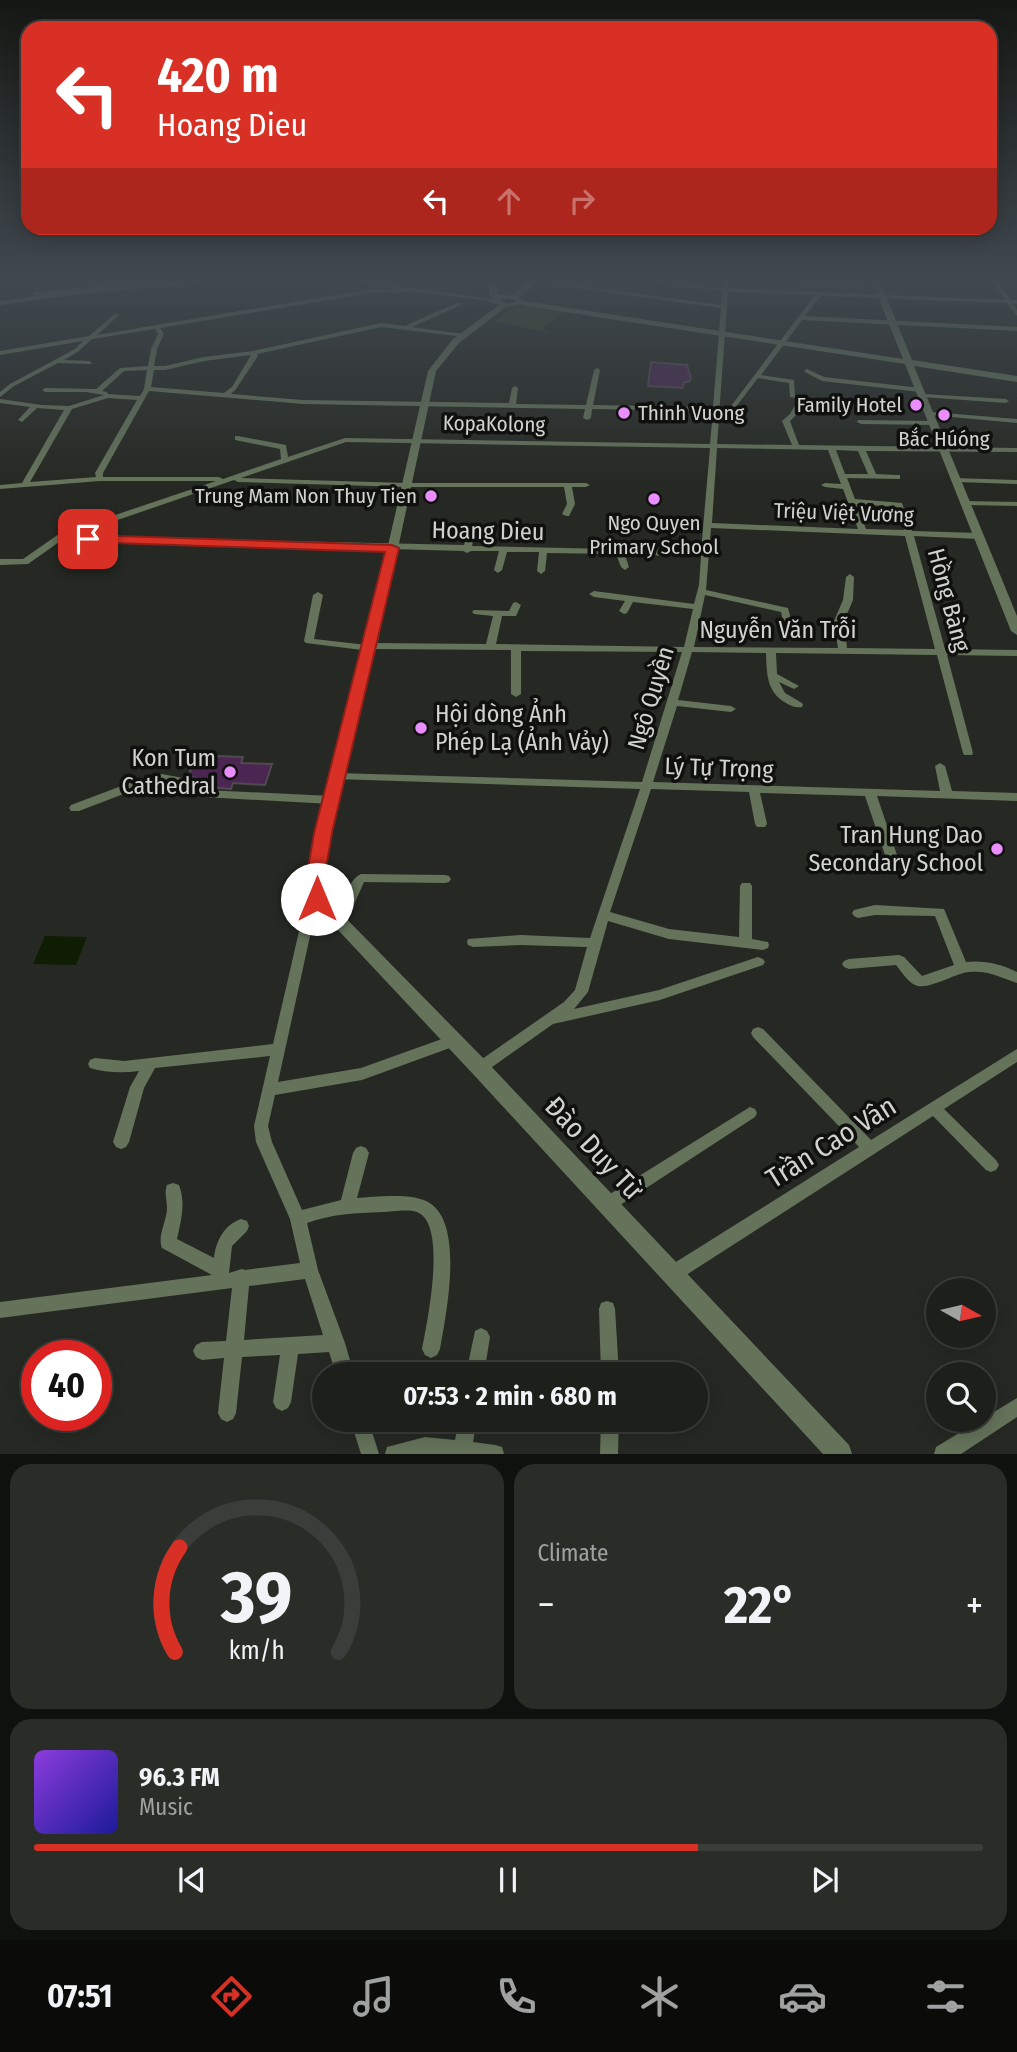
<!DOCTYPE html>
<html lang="en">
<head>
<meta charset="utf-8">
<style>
  body { margin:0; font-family:"Fira Sans Condensed",sans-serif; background:#292c27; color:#f1f3f6; height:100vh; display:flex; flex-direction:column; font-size:26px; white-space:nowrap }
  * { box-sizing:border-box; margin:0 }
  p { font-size:23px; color:#a0a2a2 }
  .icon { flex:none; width:38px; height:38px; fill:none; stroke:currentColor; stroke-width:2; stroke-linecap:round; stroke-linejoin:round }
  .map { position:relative; height:1454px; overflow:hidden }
  .sheet { display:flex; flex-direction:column; gap:10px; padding:10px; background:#0f110e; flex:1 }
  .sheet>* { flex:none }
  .top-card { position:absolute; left:21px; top:21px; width:976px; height:214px; border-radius:21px; box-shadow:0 4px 18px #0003,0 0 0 2px #3a3d39; background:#d93025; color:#fff; overflow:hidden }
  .needle { width:46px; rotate:98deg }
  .tools { position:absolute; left:926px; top:1278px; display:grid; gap:14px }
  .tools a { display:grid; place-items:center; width:70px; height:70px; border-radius:50%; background:#1c1f1a; box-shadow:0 4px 18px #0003,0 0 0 2px #3a3d39; font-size:35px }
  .speed { position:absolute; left:21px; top:1340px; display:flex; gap:14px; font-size:35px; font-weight:700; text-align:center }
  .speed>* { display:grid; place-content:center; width:91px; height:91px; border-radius:50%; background:#1c1f1a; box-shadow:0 4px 18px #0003,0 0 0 2px #3a3d39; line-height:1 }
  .speed .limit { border:10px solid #d22; background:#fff; color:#111 }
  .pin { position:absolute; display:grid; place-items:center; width:60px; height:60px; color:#fff; margin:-30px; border-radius:14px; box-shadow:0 4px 10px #0006 }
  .me { position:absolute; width:77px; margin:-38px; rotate:0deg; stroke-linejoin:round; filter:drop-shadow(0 0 5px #0008) }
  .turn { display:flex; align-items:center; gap:24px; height:147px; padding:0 21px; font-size:32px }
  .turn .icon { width:91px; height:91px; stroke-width:2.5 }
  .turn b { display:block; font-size:49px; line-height:60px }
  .lanes { display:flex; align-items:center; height:66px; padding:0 21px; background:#0003; justify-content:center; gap:35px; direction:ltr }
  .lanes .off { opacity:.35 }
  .big { font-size:52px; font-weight:700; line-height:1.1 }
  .sheet .tile { flex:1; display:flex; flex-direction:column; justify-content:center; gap:10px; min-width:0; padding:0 24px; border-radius:21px; background:#292c27 }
  .sheet .dial { align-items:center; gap:0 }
  .dial svg { height:182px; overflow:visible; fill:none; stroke:#3a3d39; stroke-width:7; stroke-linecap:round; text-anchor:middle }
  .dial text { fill:#f1f3f6; stroke:none }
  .song { display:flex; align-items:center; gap:21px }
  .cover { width:84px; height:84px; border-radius:10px; background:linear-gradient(135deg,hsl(270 70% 55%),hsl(240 70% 35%)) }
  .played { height:7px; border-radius:4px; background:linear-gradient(90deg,#d93025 70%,#3a3d39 70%) }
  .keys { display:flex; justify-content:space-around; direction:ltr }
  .heat { display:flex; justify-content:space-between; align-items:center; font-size:38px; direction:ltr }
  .sheet .tiles { flex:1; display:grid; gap:10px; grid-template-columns:1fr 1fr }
  .tile:last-child { grid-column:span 2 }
  .trip { position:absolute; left:312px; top:1362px; width:396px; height:70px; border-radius:35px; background:#1c1f1a; box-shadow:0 4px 18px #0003,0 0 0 2px #3a3d39; font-weight:700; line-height:70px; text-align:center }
  .tabs { display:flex; height:112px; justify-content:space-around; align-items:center; background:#0b0c0a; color:#a0a2a2 }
  .tabs .icon { width:49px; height:49px }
  .tabs .current { color:#d93025 }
  .tabs b { font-size:32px; color:#f1f3f6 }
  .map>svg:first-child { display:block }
  .green { fill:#31461e }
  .water { fill:#0f1d02 }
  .building { fill:#4b2653; stroke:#504a51; stroke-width:2 }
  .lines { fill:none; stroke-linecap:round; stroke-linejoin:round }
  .minor { fill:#65735b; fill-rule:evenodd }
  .tertiary { fill:#65735b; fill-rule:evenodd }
  .route { fill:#d93025; stroke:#8d1f18; stroke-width:2 }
  .poi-dot { fill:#ea8dfd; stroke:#10110f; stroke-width:2.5 }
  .labels { text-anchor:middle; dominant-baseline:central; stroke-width:7; stroke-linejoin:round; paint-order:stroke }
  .far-poi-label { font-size:21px; fill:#d1d3cf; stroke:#10110f; text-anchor:end }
  .far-street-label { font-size:21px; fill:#d1d3cf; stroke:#10110f }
  .street-label { font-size:24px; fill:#d1d3cf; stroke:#10110f }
  .poi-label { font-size:24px; fill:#d1d3cf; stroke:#10110f; text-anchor:end }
  .near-street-label { font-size:28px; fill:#d1d3cf; stroke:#10110f }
</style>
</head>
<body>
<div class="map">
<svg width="1017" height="1454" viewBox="0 0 1017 1454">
  <rect width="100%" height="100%" fill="#262923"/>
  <path class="green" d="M528,306L562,313L543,328L550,333L494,321L510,309Z"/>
  <path class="water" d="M45,936L87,937L76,965L33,964Z"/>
  <g class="building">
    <path d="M803,279H852L864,284L848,288L803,285Z"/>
    <path d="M651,362L687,365L691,378L689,382H684L683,388L648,386Z"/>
    <path d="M216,756L243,757L241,763L272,764L265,785L233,783L231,789L206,787L207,780L188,776L193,764L213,765Z"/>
  </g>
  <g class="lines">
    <g class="minor">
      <path d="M161,279H180L35,296L32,294L35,292Z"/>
      <path d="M533,279L721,305L722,291L623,279H642L723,288V279H729L728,288L1005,300L991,279H997L1011,300H1017V304H1013L1017,310V316L1007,303L821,296L805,316L1017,327V331L802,320L761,375L794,380L795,398L790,397L789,383L758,378L729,416L719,420L717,444L792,445L782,421L790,414L794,407L796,406L799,408L795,416L790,421L799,445L1017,448V452L866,451L876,474L897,475H900V479L847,478L855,499L902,503L912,531L979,533L983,536L979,539L914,536L945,649L1017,650V656L947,655L973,753L972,755H964L963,753L937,655L776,653L777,674L799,686L794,689L779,682L785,693L802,703L803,705L802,707C795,708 791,706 786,703C766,692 767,673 766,653L692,652L678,700L731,706L736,709L731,712L677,706L653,782L940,791L935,766L940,763L945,766L952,791L1017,793V801L877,796L897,855L895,858H887L885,855L865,796L760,793L767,824L765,827H757L755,824L749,792L651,789L610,912L669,929L739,937L740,886L742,883H750L752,886V939L768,942L769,945L768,948L763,950L669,939L608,921L588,992L574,1009L659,990L758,957L763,959L765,962L763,965L660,1000L553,1024L485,1072L480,1074L475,1072L473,1068L475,1064L564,1002L575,990L587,947L520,945L473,947L468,945L467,942L468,939L520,935L590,938L640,789L336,779L330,776L336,773L642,782L682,652L521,651V694L516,697L511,694V650L374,649L370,651L306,643L304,641L313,595L318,592L323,595L314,639L367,645L371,643L486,644L493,616L474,614L472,612L474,610L509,611L513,603L516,602L521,605L516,616H502L496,644L684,647L693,609L633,602L627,613L624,614L619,611L625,601L594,597L589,594L594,591L694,604L699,585L701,556L625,555L629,567L625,570L621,567L616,554L547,553L545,571L541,574L537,571L539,552H507L502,570L498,573L494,570L499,551H471L467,553L463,551L62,540L28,564L0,565V559H23L59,534L216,481H100L0,489V485L22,483L64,410L37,408L22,422L18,420L30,407L0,403V399L42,405L69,406L104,395L86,392H45L42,390L45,388L96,389L120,368L148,366L151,349L158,334L155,329L92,339L79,351L64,360L89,361L92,363L91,364L58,363L14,386L0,397V392L10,384L75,349L83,341L0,355V351L89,336L116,313L119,315L118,316L97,335L371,289L417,288L498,300L495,302L417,292L371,293L160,328L164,334L157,349L154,366H165L204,357L253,351L381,323L405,326L459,302L461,303V305L412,327L463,334L466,336L465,337L381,327L257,354L258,356L236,389L231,394L303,400L509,403L512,388L515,386L518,388L516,404L586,405L594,370L597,368L600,370L593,405L713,407L721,308L531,282V280ZM728,292L815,295L725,414L719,415ZM251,355L232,387L224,393L151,387L154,370H165L204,361ZM147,370L144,389L140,396L108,394L107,392L102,391L124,371ZM149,391L303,404L585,409L583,418L587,420L591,418L592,409L713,411L710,444L345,438L288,457L286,445L238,436H235V440L280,449L281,459L223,479L219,477H103V473ZM108,398L137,400L95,473L96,477L30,482L72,409ZM346,442L710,448L701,551L472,546L475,532L486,526L482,524L468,529L464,545L71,536L234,480L238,482L407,487H564L567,504L562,514L566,516H569L575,504L572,487H586L590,485L586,483H407L241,478ZM717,448L828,450L841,484L825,483L821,485L825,487L843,489L858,529L712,523ZM836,450L858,451L868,474H845ZM857,504L896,507L904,530L866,529ZM711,528L905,536L935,649L847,648L844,621L853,600L854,577L850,574L846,577L843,600L834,621L838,648L694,647L705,595L781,612L784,625H790L792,623L788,608L706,590Z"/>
      <path d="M807,369L824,377L920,388L923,390L920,392L822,381L805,372V370Z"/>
      <path d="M924,394L1006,399L1009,401L1006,403L922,397L921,396Z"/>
      <path d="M931,412L1017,419V423L929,415L927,414Z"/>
      <path d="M858,420L934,421L938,423L934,425L861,424L857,422Z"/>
      <path d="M954,478L1017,480V484L957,482H954Z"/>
      <path d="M964,501L1017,502V506L967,505H964Z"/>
      <path d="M162,774L188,779L205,790L331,796L337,800L331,804L203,797L181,784L162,782L147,785L79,811H71L69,808L71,805L140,779Z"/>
      <path d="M361,874L445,875L449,876L451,879L449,882L445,883L364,882L344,927L340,929L336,927L334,924C339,910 347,880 361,874Z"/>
      <path d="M324,904L328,905L330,908L316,920L312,927L278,1082L361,1068L453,1035L458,1037L460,1041L458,1045L362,1080L275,1095L268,1126L272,1142L302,1210L341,1200L353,1153L356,1148L361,1146L366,1148L369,1153L357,1198C376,1197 415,1192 431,1204C464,1227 446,1315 440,1349L437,1355L431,1358L425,1355L422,1349C427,1323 447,1228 419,1213C410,1208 392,1212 382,1212C356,1213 331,1214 307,1223L318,1270L345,1343L354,1374H336L329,1352L298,1354L291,1402L288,1408L282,1411L276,1408L273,1402L280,1355L242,1357L236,1413L233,1419L227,1422L221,1419L218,1413L224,1358L202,1360L196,1357L193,1351L196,1345L202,1342L226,1341L232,1288L0,1318V1302L212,1275L162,1248C157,1236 167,1221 167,1208C167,1200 164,1193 167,1185L173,1183L179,1185C186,1203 181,1221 177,1239L214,1258C216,1241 224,1225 241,1219L247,1221L249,1226L247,1231L232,1246L229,1273L242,1269L245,1270L300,1263L290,1219L256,1142L254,1126L270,1056L155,1068L144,1088L129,1142L126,1147L121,1149L116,1147L113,1142L130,1087L139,1071C123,1073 106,1073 90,1068L88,1064L90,1060L95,1058L124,1061L273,1044L300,927L307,914ZM305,1279L323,1335L244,1340L249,1286Z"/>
      <path d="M875,905L944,909L966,962C984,960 1001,964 1017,972V983C999,977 989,970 969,972C955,973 928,991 915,985C908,982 901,971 896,965L849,969L844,967L842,964L844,961L849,959L899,955L904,957L922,976L954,965L935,916L875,915L858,918L854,916L852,913L854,910Z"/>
      <path d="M758,1027L763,1029L871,1140L1017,1049V1062L944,1109L996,1160L999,1165L996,1170L991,1172L986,1170L933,1116L680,1279L674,1281L668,1279L666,1273L668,1267L859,1147L753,1037L751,1033L753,1029Z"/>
      <path d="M750,1107L755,1109L757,1113L755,1117L614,1209L608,1211L602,1209L600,1204L602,1199Z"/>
      <path d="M607,1301L613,1303L615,1309L619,1374H601L599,1309L601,1303Z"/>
      <path d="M481,1328L487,1331L490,1337L484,1374H466L475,1331Z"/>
      <path d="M1017,1398V1417L961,1454H934L936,1447Z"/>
      <path d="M350,1419H368L379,1454H361Z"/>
      <path d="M459,1419H477L473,1442L495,1445L502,1447L504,1454H385L387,1447L425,1437L455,1440Z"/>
      <path d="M601,1419H619L618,1454H600Z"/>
    </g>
    <g class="tertiary">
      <path d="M200,279H231L227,281L88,293L0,305V301L88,289Z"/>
      <path d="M332,279H354L435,291L431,293Z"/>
      <path d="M489,279H497L498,295H512L531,279H540L519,297L524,301L903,359L871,279H879L912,360L1017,376V382L914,366L1017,616V635L1011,631L905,364L519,305L506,307L459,343L436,371L377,646L351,741L331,833L323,880L325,897L487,1062L849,1445L852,1454H823L473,1074L309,899L307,880L315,833L337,741L365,646L428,371L453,339L499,305L490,302L492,299L489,294ZM502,299H513L516,301L509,304L500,301Z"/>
      <path d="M990,279H1017V282Z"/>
    </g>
  </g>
  <linearGradient id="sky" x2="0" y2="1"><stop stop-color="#151713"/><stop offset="0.58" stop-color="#414950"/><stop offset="1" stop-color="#414950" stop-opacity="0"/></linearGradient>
  <rect width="1017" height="483" fill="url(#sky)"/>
  <path class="route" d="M88,535L392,545L399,548L332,833L324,880L327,899L324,904H310L306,880L314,833L385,552L84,542L82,539Z"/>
  <g class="poi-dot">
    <circle cx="916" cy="405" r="7"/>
    <circle cx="624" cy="413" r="7"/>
    <circle cx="944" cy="415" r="7"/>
    <circle cx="431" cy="496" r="7"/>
    <circle cx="654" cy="499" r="7"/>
    <circle cx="421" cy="728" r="7"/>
    <circle cx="230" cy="772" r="7"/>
    <circle cx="997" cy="849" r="7"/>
  </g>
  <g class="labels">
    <g class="far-poi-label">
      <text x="902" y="405">Family Hotel</text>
      <text x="638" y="413" text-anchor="start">Thinh Vuong</text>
      <text x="944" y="439" text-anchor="middle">Bắc Húóng</text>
      <text x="417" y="496">Trung Mam Non Thuy Tien</text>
      <text x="654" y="523" text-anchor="middle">Ngo Quyen<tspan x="654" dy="24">Primary School</tspan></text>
    </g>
    <g class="far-street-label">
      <text transform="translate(494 424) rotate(1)">KopaKolong</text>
      <text transform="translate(844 513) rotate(2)">Triệu Việt Vương</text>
    </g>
    <g class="street-label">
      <text transform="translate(488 531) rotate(1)">Hoang Dieu</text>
      <text transform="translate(949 600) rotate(75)">Hồng Bàng</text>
      <text x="778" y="630">Nguyễn Văn Trỗi</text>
      <text transform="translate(651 698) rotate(-73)">Ngô Quyền</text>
      <text transform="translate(719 768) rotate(2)">Lý Tự Trọng</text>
    </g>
    <g class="poi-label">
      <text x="435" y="714" text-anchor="start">Hội dòng Ảnh<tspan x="435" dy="28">Phép Lạ (Ảnh Vảy)</tspan></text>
      <text x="216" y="758">Kon Tum<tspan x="216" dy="28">Cathedral</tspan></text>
      <text x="983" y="835">Tran Hung Dao<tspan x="983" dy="28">Secondary School</tspan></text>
    </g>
    <g class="near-street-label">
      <text transform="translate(831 1142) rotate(-32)">Trần Cao Vân</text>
      <text transform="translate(594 1148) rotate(47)">Đào Duy Từ</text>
    </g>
  </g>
</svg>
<div class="tools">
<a><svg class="needle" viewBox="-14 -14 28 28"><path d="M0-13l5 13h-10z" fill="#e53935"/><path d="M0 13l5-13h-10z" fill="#a0a2a2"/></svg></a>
<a><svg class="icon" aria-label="search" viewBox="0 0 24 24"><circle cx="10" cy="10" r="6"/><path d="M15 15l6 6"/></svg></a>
</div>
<div class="speed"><div class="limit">40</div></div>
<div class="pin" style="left:88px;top:539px;background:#d93025"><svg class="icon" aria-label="arrive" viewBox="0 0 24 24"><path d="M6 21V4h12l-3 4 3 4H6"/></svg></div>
<svg class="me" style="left:317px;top:899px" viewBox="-20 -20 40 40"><circle r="19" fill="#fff"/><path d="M0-13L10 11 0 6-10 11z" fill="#d93025"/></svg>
<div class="trip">07:53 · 2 min · 680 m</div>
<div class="top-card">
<div class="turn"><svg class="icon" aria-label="left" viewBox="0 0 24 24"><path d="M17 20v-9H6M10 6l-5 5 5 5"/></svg><div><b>420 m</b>Hoang Dieu</div></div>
<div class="lanes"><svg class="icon" aria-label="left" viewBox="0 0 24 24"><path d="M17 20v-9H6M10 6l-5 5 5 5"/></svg><svg class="icon off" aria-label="ahead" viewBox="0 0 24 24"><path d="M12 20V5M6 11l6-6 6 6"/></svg><svg class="icon off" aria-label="right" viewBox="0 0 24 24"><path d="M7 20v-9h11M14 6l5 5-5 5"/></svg></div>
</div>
</div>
<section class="sheet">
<div class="tiles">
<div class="tile dial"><svg viewBox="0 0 100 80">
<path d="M14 69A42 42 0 1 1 86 69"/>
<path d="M14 69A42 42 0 0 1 16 23" stroke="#d93025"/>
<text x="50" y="56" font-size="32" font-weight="700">39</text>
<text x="50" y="72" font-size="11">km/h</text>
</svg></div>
<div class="tile"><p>Climate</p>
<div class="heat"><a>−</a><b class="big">22°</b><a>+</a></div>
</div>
<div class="tile">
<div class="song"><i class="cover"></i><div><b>96.3 FM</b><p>Music</p></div></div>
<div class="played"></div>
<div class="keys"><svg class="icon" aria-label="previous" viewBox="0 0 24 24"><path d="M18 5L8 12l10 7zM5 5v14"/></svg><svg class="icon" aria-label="pause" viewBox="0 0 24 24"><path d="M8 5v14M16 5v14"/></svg><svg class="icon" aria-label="next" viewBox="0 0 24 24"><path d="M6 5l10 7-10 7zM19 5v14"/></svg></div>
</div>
</div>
</section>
<nav class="tabs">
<b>07:51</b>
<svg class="icon current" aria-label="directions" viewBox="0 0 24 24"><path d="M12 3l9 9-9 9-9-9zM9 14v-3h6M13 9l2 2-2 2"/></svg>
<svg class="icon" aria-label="music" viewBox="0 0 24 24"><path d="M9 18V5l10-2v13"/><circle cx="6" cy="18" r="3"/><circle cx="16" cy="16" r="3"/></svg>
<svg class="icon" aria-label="phone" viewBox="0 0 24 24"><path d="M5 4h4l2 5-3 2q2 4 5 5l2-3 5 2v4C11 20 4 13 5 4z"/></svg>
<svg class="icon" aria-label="climate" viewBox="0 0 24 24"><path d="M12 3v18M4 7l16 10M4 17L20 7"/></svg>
<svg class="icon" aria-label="car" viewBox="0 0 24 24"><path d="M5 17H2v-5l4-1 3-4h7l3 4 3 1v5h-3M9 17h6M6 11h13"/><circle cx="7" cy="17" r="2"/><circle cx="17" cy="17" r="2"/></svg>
<svg class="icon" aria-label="filters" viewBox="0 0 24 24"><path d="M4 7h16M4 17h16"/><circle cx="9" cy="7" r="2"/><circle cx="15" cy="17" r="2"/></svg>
</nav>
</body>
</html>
